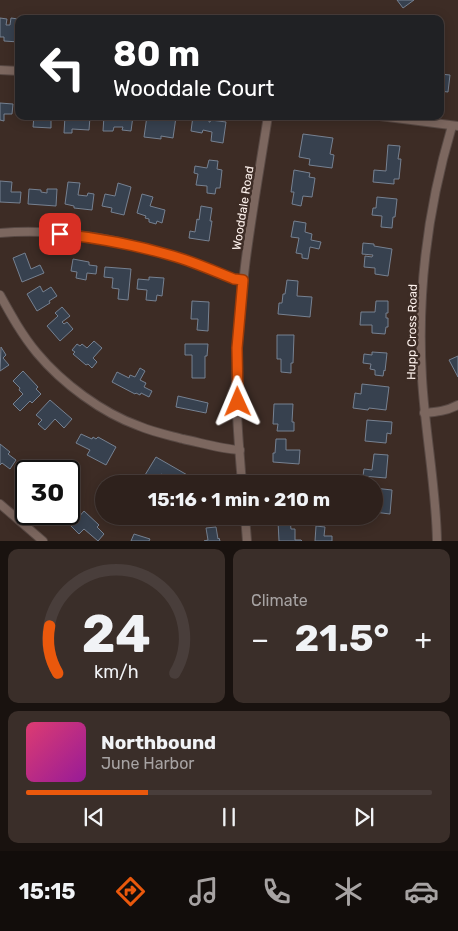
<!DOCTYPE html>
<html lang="en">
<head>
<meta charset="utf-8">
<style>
  body { margin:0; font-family:Rubik,sans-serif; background:#3a2e29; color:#f1f3f6; height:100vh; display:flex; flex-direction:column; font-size:19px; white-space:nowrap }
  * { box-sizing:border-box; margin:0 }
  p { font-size:16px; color:#a7a3a3 }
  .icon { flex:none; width:28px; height:28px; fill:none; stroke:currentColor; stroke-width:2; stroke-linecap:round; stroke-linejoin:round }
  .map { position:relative; height:541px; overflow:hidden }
  .side { display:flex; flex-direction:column; gap:8px; padding:8px; background:#19120f; flex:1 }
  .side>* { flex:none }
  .guide { position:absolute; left:15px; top:15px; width:429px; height:105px; border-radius:10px; box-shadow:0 2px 12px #0003,0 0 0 1px #493e3b; background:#202124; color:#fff; overflow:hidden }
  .speed { position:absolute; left:15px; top:460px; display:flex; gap:10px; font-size:25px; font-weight:700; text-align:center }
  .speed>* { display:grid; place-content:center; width:65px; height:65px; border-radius:50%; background:#2e211c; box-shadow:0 2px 12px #0003,0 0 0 1px #493e3b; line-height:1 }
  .speed .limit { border:2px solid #111; border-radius:8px; background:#fff; color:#111 }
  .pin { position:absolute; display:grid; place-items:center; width:42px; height:42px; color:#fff; margin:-21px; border-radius:10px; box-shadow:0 2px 8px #0006 }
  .me { position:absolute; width:55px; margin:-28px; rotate:359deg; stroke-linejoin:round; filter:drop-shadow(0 0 4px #0008) }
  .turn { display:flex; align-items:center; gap:18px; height:105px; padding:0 15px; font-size:22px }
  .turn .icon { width:65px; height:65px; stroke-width:2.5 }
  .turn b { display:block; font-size:35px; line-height:42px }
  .big { font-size:38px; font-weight:700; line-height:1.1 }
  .side .tile { flex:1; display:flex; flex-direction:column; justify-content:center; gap:8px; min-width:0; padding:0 18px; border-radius:10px; background:#3a2e29 }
  .side .dial { align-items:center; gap:0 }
  .dial svg { height:130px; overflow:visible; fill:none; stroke:#493e3b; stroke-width:7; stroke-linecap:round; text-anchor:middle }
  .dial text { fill:#f1f3f6; stroke:none }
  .song { display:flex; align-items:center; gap:15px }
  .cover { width:60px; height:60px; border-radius:8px; background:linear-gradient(135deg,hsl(340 70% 55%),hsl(300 70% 35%)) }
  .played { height:5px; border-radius:2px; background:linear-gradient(90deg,#ea580c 30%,#493e3b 30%) }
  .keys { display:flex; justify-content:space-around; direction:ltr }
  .heat { display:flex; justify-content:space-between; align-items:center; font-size:28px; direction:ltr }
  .side .tiles { flex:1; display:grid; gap:8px; grid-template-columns:1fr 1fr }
  .tile:last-child { grid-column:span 2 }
  .trip { position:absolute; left:95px; top:475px; width:288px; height:50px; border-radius:25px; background:#2e211c; box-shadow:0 2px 12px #0003,0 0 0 1px #493e3b; font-weight:700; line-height:50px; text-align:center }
  .dock { display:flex; height:80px; justify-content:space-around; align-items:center; background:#120d0b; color:#a7a3a3 }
  .dock .icon { width:35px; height:35px }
  .dock .on { color:#ea580c }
  .dock b { font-size:22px; color:#f1f3f6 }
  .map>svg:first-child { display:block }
  .building { fill:#37414f; stroke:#768191 }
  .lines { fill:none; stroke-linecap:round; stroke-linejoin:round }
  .minor-casing { stroke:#584944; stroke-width:10 }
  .minor { stroke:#7c675f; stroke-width:8 }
  .route-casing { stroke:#983908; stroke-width:12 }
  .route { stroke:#ea580c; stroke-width:9 }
  .labels { text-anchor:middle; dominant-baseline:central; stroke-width:5; stroke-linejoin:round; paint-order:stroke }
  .street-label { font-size:12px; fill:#fef2ed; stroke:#3d2c25 }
</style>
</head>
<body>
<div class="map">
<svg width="458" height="541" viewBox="0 0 458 541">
  <rect width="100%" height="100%" fill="#3d2c25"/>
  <g class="building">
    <path d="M397,0H414L403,8Z"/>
    <path d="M0,18L7,19L6,25H10L11,18L18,19L17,31H19V42L4,41V37H0Z"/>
    <path d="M440,74L450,75L448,92L440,91Z"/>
    <path d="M0,103L13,104L12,114H4V121L0,120Z"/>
    <path d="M34,116H51V128L33,127Z"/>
    <path d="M65,116L90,117L89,130L72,129V133H64Z"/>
    <path d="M104,116H133L131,131L122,130L123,127H114L113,131H103Z"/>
    <path d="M147,116L176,117L173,138L161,136V139L144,137Z"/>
    <path d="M193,116L209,119V122H210L211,120L226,122L223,143L211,141L212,132L203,130L202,133L191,131Z"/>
    <path d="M303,134L333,138L330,154L334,155L332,168L309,165L310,159L299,157Z"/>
    <path d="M388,145L400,146L398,159H401L399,179H394V184L373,182L374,170L386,171Z"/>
    <path d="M209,160L218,161L217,169L222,170L220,188H216L215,194L207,193V186L196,185L198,174L194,173L195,166L207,168Z"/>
    <path d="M294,170L310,173L309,177L315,178L312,197L303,196L301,206L292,204L294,192H291Z"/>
    <path d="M0,181L12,182L11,192H21L20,203L0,202Z"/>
    <path d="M68,182L80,183L78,195L87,196L88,193L94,194L92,210L74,208V206L65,204Z"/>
    <path d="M118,183L131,187L124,215L111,212L112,208L102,206L105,194L115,196Z"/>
    <path d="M29,189L41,190V192L47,193V189H57L56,206L28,204Z"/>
    <path d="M142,194L153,197L150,206L165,210L162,223L157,221L156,224L149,222V219L145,218L146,216L137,213Z"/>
    <path d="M377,197L397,199L395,217H393L392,228L381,227L382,216L372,215L373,208H376Z"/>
    <path d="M201,206L212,208L210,221H212L209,241L189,238L190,231L195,232L197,219L199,220Z"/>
    <path d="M294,221L306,223L305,232L312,234L311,240L321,242L319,249L310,247L308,259L302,258V254L296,253L299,238L291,237Z"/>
    <path d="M363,243L374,244V246L392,249L388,276L375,274V268L364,267L365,256L372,257L373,255L362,254Z"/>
    <path d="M25,253L31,269L40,265L44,273L22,282L13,258Z"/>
    <path d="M73,259L89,262V265L97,266L96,274L87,273L86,280L76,278L77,272L71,271Z"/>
    <path d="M105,267L131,269L128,300L118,299L119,289L112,288L113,278L104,277Z"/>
    <path d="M149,277L164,278L162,296L157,295L156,301L146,300L147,290L137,289L138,279L149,280Z"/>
    <path d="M287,280L298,281L297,296L312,297L310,317L278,314L279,303H282L283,294H285Z"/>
    <path d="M40,286L43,292L51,287L57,296L49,301L50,303L37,311L27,294Z"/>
    <path d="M192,301L209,302L208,331L197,330L198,319H191Z"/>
    <path d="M376,301H388V313H386V318H388V327H386L385,334L372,333V325H360L361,312H375Z"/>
    <path d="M62,307L70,316L62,322L64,324L67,322L73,329L60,341L47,326L58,316L55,313Z"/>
    <path d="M277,335H294L293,363H291V373L281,372V359H277Z"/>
    <path d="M94,341L102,348L93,358L97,362L92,368L88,364L86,365L73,354L75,352L72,350L77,344L80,346L82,344L87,348Z"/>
    <path d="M185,344H208L207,356H205V378H192V355H185Z"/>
    <path d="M1,347L6,355L3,358L9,365L0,371Z"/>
    <path d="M372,352L387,353L385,371L384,370L383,376L375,375V370L370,369L371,364L363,363L364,354L372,355Z"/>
    <path d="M458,356V377L449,360Z"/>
    <path d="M140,368L145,371L140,380L146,383L144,387L152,391L149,397L141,393L140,395L136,393L135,394L112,382L117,372L129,378L130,375L135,377Z"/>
    <path d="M23,371L38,387L36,389L41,394L32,403L30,401L20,411L13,404L23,394L19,390L20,388L13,381Z"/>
    <path d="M362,384L389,387L386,410L369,408L368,410L353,408L355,393L361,394Z"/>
    <path d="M178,396L208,403L206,413L176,407Z"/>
    <path d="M50,400L72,419L64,428L55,419L45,430L38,424L42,420L36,415Z"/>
    <path d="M274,404H293L292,422H294V431H277L278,424H273Z"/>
    <path d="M367,420L392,422L391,434L387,433L386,443L365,441Z"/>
    <path d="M81,434L92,439L93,437L96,439L98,437L116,447L106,465L87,455L90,450L76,443Z"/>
    <path d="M276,439H286V450H300L299,464L273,462V453H275Z"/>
    <path d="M0,444L10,452L8,454L16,460L10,469L2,463L0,465Z"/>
    <path d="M374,454L388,455L386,478L363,476L364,469L372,470Z"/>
    <path d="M156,457L196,480L194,484H171L167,482L169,478L161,474L156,482L145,475Z"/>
    <path d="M30,463L39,471H26V488L25,490L15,481Z"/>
    <path d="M274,475L299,476V484H274Z"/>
    <path d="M374,488L392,490L390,514L374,512Z"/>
    <path d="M84,511L99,525L97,527L104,534L98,541L84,529L79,534L71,526Z"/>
    <path d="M290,520L291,529H295V540H301L302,541H279L278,521Z"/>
    <path d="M316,526L325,527L324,536H332V541H315Z"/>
    <path d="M216,527L218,539L219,538L220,541H204L208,540L206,528Z"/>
    <path d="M134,534L150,539L149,541H131Z"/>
  </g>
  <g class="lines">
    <defs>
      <g id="minor">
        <path d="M0,70L19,71"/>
        <path d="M380,116L458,126"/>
        <path d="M0,233C58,228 118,239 173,256C194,262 214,271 234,279L243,280"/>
        <path d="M0,295C11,315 22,335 37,353C62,383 102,413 139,426C153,432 168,435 183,439C202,443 221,449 240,450"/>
        <path d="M424,413C436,412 447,411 458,405"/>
        <path d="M242,484C239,445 235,405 237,366C239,282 255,199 268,116"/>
        <path d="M0,504L43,541"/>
        <path d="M245,516L247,541"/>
        <path d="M437,541C436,486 425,432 422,378C417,293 428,207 452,126"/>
      </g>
    </defs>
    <use href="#minor" class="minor-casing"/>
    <use href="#minor" class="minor"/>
  </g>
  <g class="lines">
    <defs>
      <path id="route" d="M60,234C99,238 136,245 173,256C194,262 214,271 234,279L243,280L237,348L238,402"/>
    </defs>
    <use href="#route" class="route-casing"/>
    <use href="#route" class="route"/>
  </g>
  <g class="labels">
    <g class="street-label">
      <text transform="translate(243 208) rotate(-81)">Wooddale Road</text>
      <text transform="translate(412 332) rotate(-89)">Hupp Cross Road</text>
    </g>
  </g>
</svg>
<div class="speed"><div class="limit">30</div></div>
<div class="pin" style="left:60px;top:234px;background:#d93025"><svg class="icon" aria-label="arrive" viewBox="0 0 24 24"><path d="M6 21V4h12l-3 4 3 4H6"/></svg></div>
<svg class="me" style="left:238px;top:402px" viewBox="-20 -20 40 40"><path d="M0-17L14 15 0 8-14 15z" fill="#ea580c" stroke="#fff" stroke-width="4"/></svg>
<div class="trip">15:16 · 1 min · 210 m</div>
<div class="guide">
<div class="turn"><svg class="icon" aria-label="left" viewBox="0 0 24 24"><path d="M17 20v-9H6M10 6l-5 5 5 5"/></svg><div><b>80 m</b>Wooddale Court</div></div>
</div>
</div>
<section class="side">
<div class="tiles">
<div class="tile dial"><svg viewBox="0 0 100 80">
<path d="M14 69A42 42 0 1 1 86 69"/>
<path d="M14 69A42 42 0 0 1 9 40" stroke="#ea580c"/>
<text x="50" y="56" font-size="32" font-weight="700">24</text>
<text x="50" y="72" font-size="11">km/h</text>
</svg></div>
<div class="tile"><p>Climate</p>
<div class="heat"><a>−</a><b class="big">21.5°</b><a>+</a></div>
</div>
<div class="tile">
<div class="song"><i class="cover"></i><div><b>Northbound</b><p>June Harbor</p></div></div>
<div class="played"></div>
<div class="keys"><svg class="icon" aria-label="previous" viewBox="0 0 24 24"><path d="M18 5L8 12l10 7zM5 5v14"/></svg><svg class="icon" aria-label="pause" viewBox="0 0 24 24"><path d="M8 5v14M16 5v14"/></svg><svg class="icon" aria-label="next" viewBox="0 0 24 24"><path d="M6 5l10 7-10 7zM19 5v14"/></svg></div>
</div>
</div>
</section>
<nav class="dock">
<b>15:15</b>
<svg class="icon on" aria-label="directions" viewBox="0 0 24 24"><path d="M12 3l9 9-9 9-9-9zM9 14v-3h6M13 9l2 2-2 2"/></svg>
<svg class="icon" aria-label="music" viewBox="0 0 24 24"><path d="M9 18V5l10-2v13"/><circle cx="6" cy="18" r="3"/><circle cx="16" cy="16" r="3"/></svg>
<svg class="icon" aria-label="phone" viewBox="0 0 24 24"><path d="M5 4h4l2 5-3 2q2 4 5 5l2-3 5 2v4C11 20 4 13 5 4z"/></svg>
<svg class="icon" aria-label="climate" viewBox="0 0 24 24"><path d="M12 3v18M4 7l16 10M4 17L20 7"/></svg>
<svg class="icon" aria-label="car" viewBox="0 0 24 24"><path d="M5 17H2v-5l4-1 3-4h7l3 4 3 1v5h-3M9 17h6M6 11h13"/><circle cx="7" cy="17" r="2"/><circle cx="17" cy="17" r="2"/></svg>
</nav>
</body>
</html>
